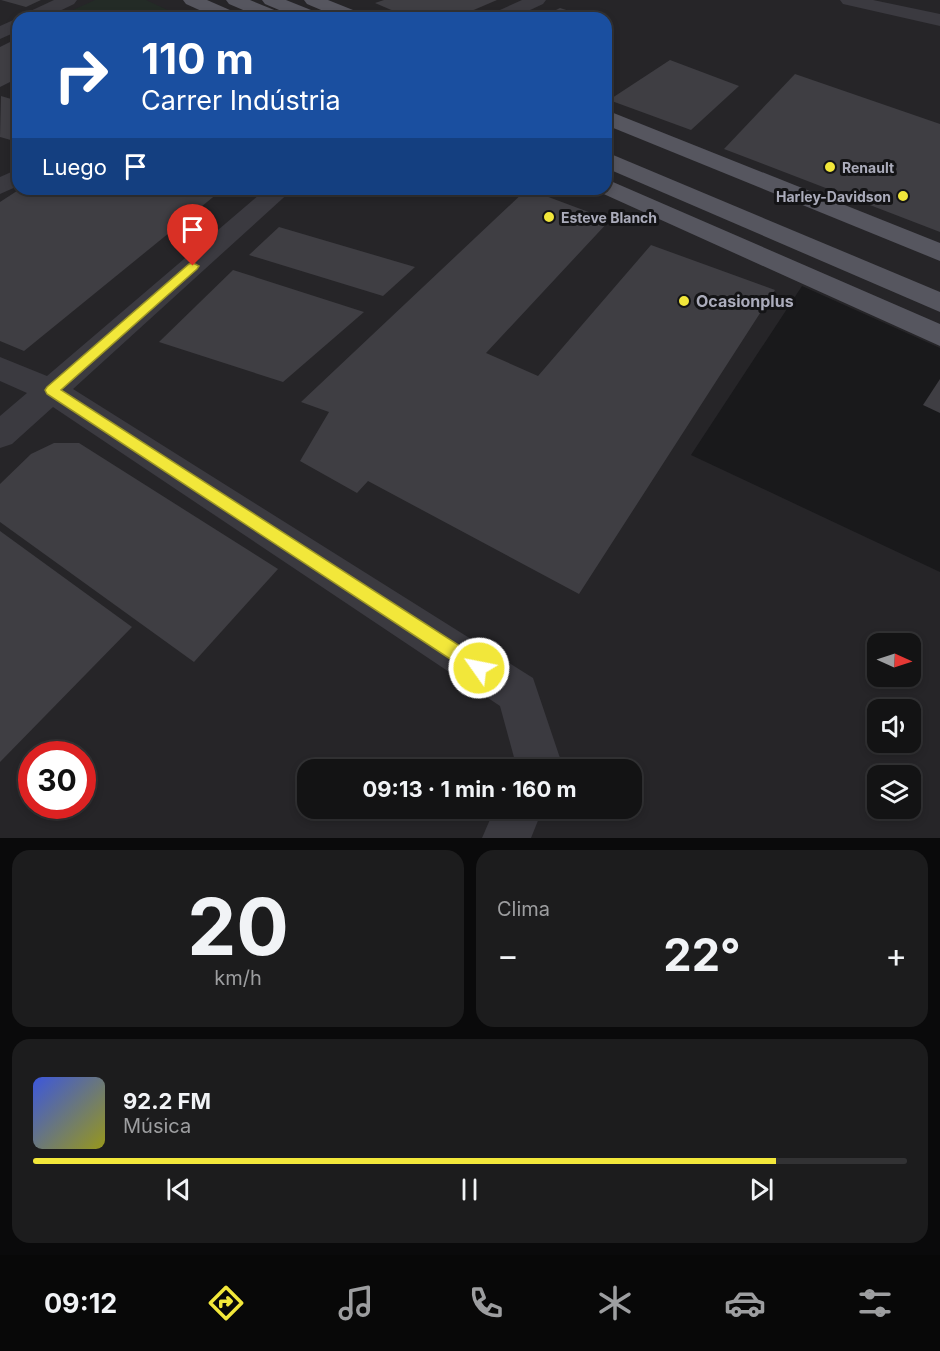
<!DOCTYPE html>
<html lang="es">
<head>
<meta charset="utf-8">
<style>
  body { margin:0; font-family:Inter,sans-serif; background:#1c1c1d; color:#f1f3f6; height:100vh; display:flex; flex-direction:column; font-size:22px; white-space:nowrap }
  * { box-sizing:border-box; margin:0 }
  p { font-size:20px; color:#9d9ea0 }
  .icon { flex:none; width:33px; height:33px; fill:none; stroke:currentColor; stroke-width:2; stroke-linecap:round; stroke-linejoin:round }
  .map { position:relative; height:838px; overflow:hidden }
  .side { display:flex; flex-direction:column; gap:12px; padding:12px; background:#0a0a0b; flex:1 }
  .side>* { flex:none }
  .guide { position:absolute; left:12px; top:12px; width:600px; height:183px; border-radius:18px; box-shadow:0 3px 9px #0003,0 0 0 2px #323234; background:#1a4fa0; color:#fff; overflow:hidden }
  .needle { width:39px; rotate:93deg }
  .buttons { position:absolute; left:867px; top:633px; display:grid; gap:12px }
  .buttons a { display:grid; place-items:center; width:54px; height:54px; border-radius:12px; background:#131314; box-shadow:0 3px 9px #0003,0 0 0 2px #323234; font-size:30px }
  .speed { position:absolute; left:18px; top:741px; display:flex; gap:12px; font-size:30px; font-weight:700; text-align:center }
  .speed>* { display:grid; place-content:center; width:78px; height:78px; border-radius:50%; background:#131314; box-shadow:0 3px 9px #0003,0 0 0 2px #323234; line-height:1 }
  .speed .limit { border:9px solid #d22; background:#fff; color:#111 }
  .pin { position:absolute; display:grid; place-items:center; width:51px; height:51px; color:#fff; margin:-62px -26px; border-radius:50% 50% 50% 0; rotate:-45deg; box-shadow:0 0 6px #0007 }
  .pin .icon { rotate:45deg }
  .me { position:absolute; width:66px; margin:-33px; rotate:303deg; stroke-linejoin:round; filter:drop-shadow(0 0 4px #0008) }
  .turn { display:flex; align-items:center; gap:21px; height:126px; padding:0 30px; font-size:27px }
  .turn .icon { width:78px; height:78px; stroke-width:2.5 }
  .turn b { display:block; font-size:42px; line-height:51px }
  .then { display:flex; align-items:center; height:57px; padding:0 30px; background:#0003; gap:12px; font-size:22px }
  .big { font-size:45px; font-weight:700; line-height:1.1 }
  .side .widget { flex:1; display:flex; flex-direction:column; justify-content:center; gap:9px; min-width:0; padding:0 21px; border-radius:18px; background:#1c1c1d }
  .side .dial { align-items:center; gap:0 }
  .dial b { font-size:78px; line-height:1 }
  .song { display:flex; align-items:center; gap:18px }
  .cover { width:72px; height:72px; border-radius:9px; background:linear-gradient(135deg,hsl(230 70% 55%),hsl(60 70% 35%)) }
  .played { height:6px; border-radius:3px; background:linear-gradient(90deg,#f2e73a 85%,#323234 85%) }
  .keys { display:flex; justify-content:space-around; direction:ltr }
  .heat { display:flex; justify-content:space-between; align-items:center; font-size:33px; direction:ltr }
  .side .tiles { flex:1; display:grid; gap:12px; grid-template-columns:1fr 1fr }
  .widget:last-child { grid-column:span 2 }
  .trip { position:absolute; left:297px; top:759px; width:345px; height:60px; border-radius:18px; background:#131314; box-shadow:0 3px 9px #0003,0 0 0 2px #323234; font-weight:700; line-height:60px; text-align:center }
  .tabs { display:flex; height:96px; justify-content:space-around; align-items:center; background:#080808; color:#9d9ea0 }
  .tabs .icon { width:42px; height:42px }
  .tabs .active { color:#f2e73a }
  .tabs b { font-size:27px; color:#f1f3f6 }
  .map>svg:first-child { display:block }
  .built { fill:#262528; fill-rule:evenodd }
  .green { fill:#232b26 }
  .building { fill:#3f3e43 }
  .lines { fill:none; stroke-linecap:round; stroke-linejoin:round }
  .minor { fill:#3b3a40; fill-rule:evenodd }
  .major { fill:#56565f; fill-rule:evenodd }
  .route { fill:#f2e73a; stroke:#9d9626; stroke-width:1.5 }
  .poi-dot { fill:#f2e73a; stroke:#141416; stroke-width:2 }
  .labels { text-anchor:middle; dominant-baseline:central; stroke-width:6; stroke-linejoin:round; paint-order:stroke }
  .far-poi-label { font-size:14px; font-weight:bold; fill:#abacbb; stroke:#141416; text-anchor:start }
  .poi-label { font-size:16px; font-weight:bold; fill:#abacbb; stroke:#141416; text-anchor:start }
</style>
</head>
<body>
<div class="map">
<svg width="940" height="838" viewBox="0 0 940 838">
  <rect width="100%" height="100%" fill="#19191b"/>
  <path class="built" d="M0,0H940V348L802,286L691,455L940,572V838H0ZM18,18H606V189H18ZM878,644H910V676H878ZM878,710H910V742H878ZM32,754H82V806H32ZM308,770H632V808H308ZM878,776H910V808H878Z"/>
  <path class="green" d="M95,0H146L185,18H104L73,10Z"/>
  <g class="building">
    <path d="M1,0H41L26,7Z"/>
    <path d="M384,0H497L455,18H410L375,3Z"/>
    <path d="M560,8L591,18H571L552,12Z"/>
    <path d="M73,10L101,17L100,18H58Z"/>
    <path d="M18,38V78L0,87V47Z"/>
    <path d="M670,60L739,86L691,130L609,100Z"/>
    <path d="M795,74L940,124V232L724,149Z"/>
    <path d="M1,96L18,101V142L0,137Z"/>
    <path d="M20,189H223L24,351L0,341V202Z"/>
    <path d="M527,189L610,220L486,353L538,376L651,245L775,290L579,594L368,481L357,493L300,461L329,412L301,402Z"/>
    <path d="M279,227L415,267L383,296L249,255Z"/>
    <path d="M233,270L364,312L283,382L159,342Z"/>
    <path d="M940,379V413L923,405Z"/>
    <path d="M54,443H79L278,569L194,662L0,522V484L31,454Z"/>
    <path d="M0,531L132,627L0,762Z"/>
  </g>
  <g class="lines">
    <g class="minor">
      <path d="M54,0H77L74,4L45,18H22L24,14Z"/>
      <path d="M522,0H546L543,4L513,18H489L491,14Z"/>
      <path d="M840,0H873L940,14V26L843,4Z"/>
      <path d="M18,18V31L0,39V26Z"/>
      <path d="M18,169V186L0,194V177Z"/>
      <path d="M266,189H293L73,389L533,678L561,761L558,770H512L515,761L500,706L53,407L12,444L0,448V416L27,393L0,381V357L47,376Z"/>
      <path d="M495,808H543L531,838H482Z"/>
    </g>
    <g class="major">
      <path d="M183,0H207L239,14L241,18H217L186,4Z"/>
      <path d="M226,0H250L284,14L286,18H262L229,4Z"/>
      <path d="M262,0H286L321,14L323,18H298L265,4Z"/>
      <path d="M304,0H328L363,14L365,18H340L307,4Z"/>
      <path d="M606,110L940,243V261L606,125Z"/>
      <path d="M606,152L940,292V312L606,168Z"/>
      <path d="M606,179L940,324V346L597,191L596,189H606Z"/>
    </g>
  </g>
  <path class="route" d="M193,263L199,266L197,269L61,390L485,662L488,668L485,674L479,676L473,674L47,394L45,390L47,387L189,264Z"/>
  <g class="poi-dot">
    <circle cx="830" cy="167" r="6"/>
    <circle cx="903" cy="196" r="6"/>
    <circle cx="549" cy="217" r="6"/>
    <circle cx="684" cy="301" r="6"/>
  </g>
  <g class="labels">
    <g class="far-poi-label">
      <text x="842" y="167">Renault</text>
      <text x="891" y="196" text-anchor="end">Harley-Davidson</text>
      <text x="561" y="217">Esteve Blanch</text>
    </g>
    <g class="poi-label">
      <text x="696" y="301">Ocasionplus</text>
    </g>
  </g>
</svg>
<div class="buttons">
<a><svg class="needle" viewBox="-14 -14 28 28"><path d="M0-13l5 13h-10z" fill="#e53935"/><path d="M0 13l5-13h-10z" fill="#9d9ea0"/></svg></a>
<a><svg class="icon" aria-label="sound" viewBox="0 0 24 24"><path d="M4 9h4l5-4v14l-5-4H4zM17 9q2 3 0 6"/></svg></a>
<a><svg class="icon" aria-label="layers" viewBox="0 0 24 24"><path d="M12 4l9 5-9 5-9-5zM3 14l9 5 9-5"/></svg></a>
</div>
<div class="speed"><div class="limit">30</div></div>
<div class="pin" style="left:193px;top:266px;background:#d93025"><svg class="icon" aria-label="arrive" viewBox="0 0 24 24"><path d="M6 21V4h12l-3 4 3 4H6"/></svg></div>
<svg class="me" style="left:479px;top:668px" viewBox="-20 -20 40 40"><circle r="17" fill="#f2e73a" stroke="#fff" stroke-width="3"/><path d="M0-11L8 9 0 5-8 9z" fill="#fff"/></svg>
<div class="trip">09:13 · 1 min · 160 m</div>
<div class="guide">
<div class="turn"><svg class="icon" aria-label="right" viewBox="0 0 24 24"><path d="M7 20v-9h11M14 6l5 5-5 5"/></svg><div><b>110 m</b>Carrer Indústria</div></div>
<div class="then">Luego<svg class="icon" aria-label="arrive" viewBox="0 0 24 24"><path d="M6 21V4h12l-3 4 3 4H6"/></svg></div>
</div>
</div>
<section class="side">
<div class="tiles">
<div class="widget dial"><b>20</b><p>km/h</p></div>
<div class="widget"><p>Clima</p>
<div class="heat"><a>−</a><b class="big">22°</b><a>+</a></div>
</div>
<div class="widget">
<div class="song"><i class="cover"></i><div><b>92.2 FM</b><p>Música</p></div></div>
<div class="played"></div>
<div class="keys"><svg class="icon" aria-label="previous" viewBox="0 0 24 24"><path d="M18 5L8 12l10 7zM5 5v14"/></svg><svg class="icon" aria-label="pause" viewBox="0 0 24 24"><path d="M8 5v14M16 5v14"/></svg><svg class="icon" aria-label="next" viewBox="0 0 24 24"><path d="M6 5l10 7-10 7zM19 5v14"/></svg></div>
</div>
</div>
</section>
<nav class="tabs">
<b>09:12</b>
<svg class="icon active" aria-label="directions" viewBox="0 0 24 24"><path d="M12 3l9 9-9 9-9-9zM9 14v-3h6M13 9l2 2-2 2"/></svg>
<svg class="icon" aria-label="music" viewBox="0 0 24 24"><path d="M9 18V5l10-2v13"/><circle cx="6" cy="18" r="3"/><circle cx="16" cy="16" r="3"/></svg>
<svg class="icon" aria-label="phone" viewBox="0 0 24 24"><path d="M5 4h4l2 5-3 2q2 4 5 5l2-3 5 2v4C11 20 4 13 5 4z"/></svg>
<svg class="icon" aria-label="climate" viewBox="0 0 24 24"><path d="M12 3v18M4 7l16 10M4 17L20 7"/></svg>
<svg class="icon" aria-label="car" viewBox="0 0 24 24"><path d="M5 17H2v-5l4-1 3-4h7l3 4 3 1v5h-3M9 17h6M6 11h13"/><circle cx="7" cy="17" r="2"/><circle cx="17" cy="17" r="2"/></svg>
<svg class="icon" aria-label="filters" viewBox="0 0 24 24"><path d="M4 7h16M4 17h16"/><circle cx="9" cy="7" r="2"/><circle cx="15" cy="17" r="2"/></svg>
</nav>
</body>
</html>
